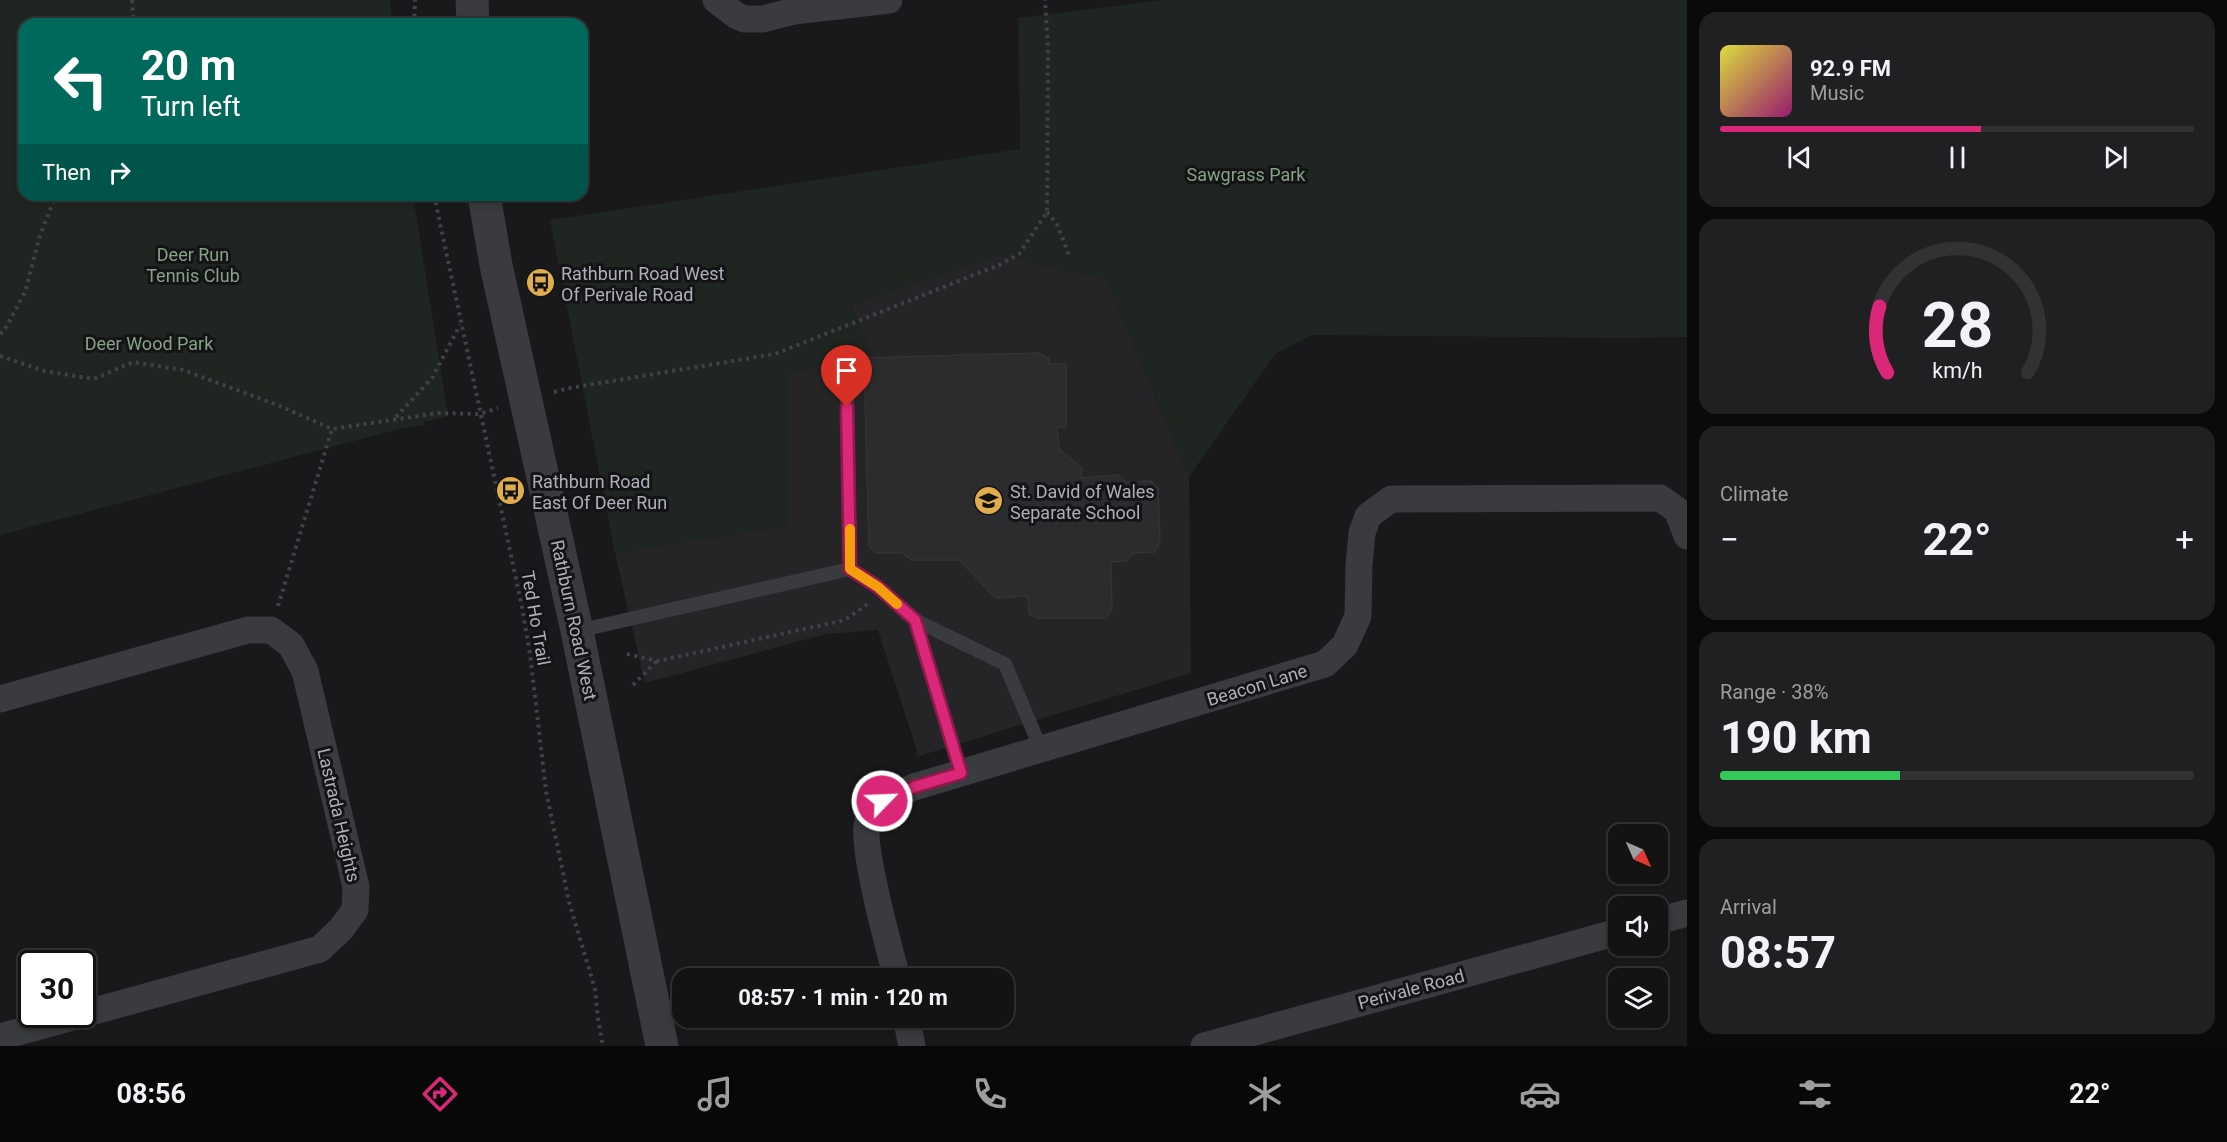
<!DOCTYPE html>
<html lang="en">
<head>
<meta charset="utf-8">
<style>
  body { margin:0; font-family:Roboto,sans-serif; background:#202022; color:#f1f3f6; height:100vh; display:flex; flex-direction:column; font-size:22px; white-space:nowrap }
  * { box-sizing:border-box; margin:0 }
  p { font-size:20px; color:#9d9ea0 }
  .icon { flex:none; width:33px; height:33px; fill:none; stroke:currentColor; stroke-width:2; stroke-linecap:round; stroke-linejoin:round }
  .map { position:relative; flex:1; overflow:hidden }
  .sheet { display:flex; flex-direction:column; gap:12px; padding:12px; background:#0a0a0b; width:540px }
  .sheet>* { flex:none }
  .banner { position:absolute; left:18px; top:18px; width:570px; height:183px; border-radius:18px; box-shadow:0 3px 9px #0003,0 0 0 2px #323234; background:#00695c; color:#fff; overflow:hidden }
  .needle { width:39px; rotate:135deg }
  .controls { position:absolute; left:1608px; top:824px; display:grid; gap:12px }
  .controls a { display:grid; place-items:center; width:60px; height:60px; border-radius:12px; background:#131314; box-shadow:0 3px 9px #0003,0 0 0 2px #323234; font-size:30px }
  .speed { position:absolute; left:18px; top:950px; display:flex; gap:12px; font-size:30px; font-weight:700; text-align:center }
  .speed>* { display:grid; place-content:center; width:78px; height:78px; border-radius:50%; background:#131314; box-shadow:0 3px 9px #0003,0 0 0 2px #323234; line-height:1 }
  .speed .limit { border:3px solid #111; border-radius:9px; background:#fff; color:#111 }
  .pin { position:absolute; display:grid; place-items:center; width:51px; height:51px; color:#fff; margin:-62px -26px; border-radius:50% 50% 50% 0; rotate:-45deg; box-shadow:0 0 6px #0007 }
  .pin .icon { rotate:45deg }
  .me { position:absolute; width:66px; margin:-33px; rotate:66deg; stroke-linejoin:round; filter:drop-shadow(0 0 4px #0008) }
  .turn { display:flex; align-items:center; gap:21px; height:126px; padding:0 24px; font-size:27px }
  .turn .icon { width:78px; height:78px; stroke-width:2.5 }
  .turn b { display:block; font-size:42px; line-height:51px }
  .then { display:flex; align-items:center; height:57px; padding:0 24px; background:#0003; gap:12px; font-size:22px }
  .big { font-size:45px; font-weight:700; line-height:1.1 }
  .sheet .tile { flex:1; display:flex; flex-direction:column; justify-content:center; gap:9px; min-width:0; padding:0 21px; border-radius:18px; background:#202022 }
  .sheet .dial { align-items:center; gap:0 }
  .dial svg { height:156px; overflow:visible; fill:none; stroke:#323234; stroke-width:7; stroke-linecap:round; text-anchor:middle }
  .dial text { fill:#f1f3f6; stroke:none }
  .song { display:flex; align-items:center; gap:18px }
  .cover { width:72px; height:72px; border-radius:9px; background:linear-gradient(135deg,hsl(60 70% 55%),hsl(320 70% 35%)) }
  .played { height:6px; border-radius:3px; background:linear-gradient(90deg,#db2777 55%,#323234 55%) }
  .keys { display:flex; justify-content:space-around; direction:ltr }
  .heat { display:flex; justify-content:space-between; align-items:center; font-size:33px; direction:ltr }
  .charge { height:9px; border-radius:4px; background:linear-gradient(90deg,#34c759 38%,#323234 0) }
  .trip { position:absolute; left:672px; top:968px; width:342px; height:60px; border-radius:18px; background:#131314; box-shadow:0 3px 9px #0003,0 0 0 2px #323234; font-weight:700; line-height:60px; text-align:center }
  .tab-bar { display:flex; height:96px; justify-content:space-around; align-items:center; background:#080808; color:#9d9ea0 }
  .tab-bar .icon { width:42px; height:42px }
  .tab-bar .selected { color:#db2777 }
  .tab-bar b { font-size:27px; color:#f1f3f6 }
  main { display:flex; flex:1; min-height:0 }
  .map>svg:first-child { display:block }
  .built { fill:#252527 }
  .green { fill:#1f2520 }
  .building { fill:#2c2c2e; stroke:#333336; stroke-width:1.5 }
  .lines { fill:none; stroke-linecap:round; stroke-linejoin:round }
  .path { stroke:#404246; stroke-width:4; stroke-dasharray:3 4.5; stroke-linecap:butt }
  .service { stroke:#3a3b3f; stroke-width:14 }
  .minor { stroke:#3a3b3f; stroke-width:27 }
  .tertiary { stroke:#3a3b3f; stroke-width:33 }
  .route-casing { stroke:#8e194d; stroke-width:15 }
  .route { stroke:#db2777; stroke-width:10 }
  .slow { stroke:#f59e0b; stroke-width:10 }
  .labels { text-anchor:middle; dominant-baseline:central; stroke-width:6; stroke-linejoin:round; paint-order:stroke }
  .park-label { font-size:18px; fill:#86a287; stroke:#141416 }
  .poi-label { font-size:18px; fill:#acb0b9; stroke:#141416; text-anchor:start }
  .street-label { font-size:18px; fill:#acb0b9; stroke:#141416 }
</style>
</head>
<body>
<main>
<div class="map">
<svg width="1687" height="1046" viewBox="0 0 1687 1046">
  <rect width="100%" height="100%" fill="#19191b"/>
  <path class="built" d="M996,255L1106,279L1189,477L1191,673L916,757L917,751L878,630L826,634L645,683L615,553L789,525V374L870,352L851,305Z"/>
  <g class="green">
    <path d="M0,0H390L392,24H24V195H413L448,416L424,422L425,425L403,428L0,535Z"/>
    <path d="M1164,0H1687V337L1626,338L1312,335L1275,354L1189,477L1106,279L996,255L851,305L870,352L789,374V525L615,553L550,220L1020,149L1018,18Z"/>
  </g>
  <path class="building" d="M1039,353L1049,359V364H1066V427H1057L1059,449L1082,468L1081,478L1118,475L1126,482L1151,481L1158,488L1160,541L1155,552L1133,553L1126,561L1111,562L1112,610L1105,618H1037L1029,614L1028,596L996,598L959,560H912L902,553H876L869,546L864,358Z"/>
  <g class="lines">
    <g class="path">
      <path d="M132,0L134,24"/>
      <path d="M414,24L415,0"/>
      <path d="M434,195L522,607L530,654L546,791L569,902L595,989L598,1019L603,1046"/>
      <path d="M1047,212L1057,224L1069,255"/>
      <path d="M0,334L4,331L25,292L40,235L56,195"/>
      <path d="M0,356L44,371L94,379L133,362L183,370L280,406L332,429L438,413L480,414L498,408"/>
      <path d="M554,392L570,388L775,354L999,265L1019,254L1047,212L1048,47L1045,0"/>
      <path d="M396,417L432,378L460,325"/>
      <path d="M278,606L332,429"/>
      <path d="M627,654L658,661L845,620L869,603"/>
      <path d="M633,685L657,661"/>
    </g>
    <g class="service">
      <path d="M847,384L850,569"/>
      <path d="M915,620L1005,664L1041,749"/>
      <path d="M577,631L850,569L878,587L915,620L961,773"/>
    </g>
    <g class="minor">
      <path d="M716,0L737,16L745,19H763L794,11L889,0"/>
      <path d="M0,699L248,630H271L291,645L305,671L356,887L355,910L341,929L320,949L0,1037"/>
      <path d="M1658,921L1687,913"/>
      <path d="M897,978C890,951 858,838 869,818C880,800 895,795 914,787L1325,664L1345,645L1358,616L1359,565L1362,533L1368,516L1391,499L1660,498L1677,510L1687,536"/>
      <path d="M906,1017L912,1046"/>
      <path d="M1204,1046L1618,932"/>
    </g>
    <g class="tertiary">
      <path d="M472,0L473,24"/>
      <path d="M484,195L496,265L577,631L662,1046"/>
    </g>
  </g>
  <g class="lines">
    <defs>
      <path id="route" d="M847,407L850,569L878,587L915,620L961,773L914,787L882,801"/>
    </defs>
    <use href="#route" class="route-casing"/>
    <use href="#route" class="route"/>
    <path class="slow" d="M850,529V569L878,587L897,604"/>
  </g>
  <defs>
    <symbol id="bus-disc" viewBox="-11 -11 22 22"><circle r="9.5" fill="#e0ad4c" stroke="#141416"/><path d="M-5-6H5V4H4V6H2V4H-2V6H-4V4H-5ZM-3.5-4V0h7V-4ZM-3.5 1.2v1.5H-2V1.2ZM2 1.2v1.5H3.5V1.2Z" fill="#111"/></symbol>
    <symbol id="school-disc" viewBox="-11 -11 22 22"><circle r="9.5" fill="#e0ad4c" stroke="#141416"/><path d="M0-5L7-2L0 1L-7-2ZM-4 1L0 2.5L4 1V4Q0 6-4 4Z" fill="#111"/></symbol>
  </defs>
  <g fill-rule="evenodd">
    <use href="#bus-disc" x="524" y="266" width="33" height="33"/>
    <use href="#bus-disc" x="494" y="474" width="33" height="33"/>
    <use href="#school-disc" x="972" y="484" width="33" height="33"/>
  </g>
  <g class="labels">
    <g class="park-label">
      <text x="1246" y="174">Sawgrass Park</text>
      <text x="193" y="254">Deer Run<tspan x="193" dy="21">Tennis Club</tspan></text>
      <text x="149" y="343">Deer Wood Park</text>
    </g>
    <g class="poi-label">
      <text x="561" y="273">Rathburn Road West<tspan x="561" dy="21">Of Perivale Road</tspan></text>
      <text x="532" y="481">Rathburn Road<tspan x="532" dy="21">East Of Deer Run</tspan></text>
      <text x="1010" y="491">St. David of Wales<tspan x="1010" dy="21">Separate School</tspan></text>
    </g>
    <g class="street-label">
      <text transform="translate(536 618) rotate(80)">Ted Ho Trail</text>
      <text transform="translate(574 620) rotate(78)">Rathburn Road West</text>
      <text transform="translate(1257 685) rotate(-17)">Beacon Lane</text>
      <text transform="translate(339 815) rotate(77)">Lastrada Heights</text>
      <text transform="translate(1411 989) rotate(-15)">Perivale Road</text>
    </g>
  </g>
</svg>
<div class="controls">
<a><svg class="needle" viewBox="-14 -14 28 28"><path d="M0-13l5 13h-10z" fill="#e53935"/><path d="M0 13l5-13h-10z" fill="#9d9ea0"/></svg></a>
<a><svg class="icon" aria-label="sound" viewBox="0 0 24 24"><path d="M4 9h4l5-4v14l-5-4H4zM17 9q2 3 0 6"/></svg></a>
<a><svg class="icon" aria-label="layers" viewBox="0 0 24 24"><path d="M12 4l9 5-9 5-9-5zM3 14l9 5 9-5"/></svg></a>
</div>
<div class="speed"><div class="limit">30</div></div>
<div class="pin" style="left:847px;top:407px;background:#d93025"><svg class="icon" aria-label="arrive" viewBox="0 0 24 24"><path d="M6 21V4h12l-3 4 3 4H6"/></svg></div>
<svg class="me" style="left:882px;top:801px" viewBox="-20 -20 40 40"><circle r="17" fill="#db2777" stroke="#fff" stroke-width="3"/><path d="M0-11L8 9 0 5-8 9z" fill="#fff"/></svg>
<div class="trip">08:57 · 1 min · 120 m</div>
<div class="banner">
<div class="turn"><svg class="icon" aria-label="left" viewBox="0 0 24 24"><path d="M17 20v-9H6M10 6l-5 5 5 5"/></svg><div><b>20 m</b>Turn left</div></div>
<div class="then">Then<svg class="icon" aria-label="right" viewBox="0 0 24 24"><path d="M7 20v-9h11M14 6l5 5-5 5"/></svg></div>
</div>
</div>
<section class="sheet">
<div class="tile">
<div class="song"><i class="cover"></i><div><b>92.9 FM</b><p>Music</p></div></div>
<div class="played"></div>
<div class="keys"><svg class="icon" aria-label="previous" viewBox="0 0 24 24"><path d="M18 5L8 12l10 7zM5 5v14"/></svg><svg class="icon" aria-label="pause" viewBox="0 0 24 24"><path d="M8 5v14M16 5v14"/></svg><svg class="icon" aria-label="next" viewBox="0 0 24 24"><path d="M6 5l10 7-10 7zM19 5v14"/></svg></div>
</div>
<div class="tile dial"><svg viewBox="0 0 100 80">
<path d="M14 69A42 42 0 1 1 86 69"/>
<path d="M14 69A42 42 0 0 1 10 35" stroke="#db2777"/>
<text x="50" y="56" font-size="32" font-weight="700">28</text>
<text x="50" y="72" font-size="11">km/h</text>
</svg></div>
<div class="tile"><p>Climate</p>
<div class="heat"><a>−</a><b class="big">22°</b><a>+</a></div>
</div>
<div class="tile"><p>Range · 38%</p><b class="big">190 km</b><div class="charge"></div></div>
<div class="tile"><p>Arrival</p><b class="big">08:57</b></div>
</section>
</main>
<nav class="tab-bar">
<b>08:56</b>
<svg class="icon selected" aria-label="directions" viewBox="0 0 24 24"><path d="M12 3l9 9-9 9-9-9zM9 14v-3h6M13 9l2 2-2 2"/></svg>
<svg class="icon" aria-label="music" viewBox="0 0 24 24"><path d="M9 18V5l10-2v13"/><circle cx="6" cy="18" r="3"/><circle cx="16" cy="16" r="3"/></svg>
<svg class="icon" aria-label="phone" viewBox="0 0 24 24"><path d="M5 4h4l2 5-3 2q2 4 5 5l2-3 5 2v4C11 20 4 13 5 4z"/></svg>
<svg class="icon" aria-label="climate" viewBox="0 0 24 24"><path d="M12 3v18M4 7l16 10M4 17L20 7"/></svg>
<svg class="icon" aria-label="car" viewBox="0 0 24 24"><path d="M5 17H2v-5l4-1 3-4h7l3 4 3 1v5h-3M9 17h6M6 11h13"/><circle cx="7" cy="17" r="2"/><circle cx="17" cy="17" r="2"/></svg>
<svg class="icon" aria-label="filters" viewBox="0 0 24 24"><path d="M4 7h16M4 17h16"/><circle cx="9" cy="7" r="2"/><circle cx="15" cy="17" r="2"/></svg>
<b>22°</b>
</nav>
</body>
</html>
